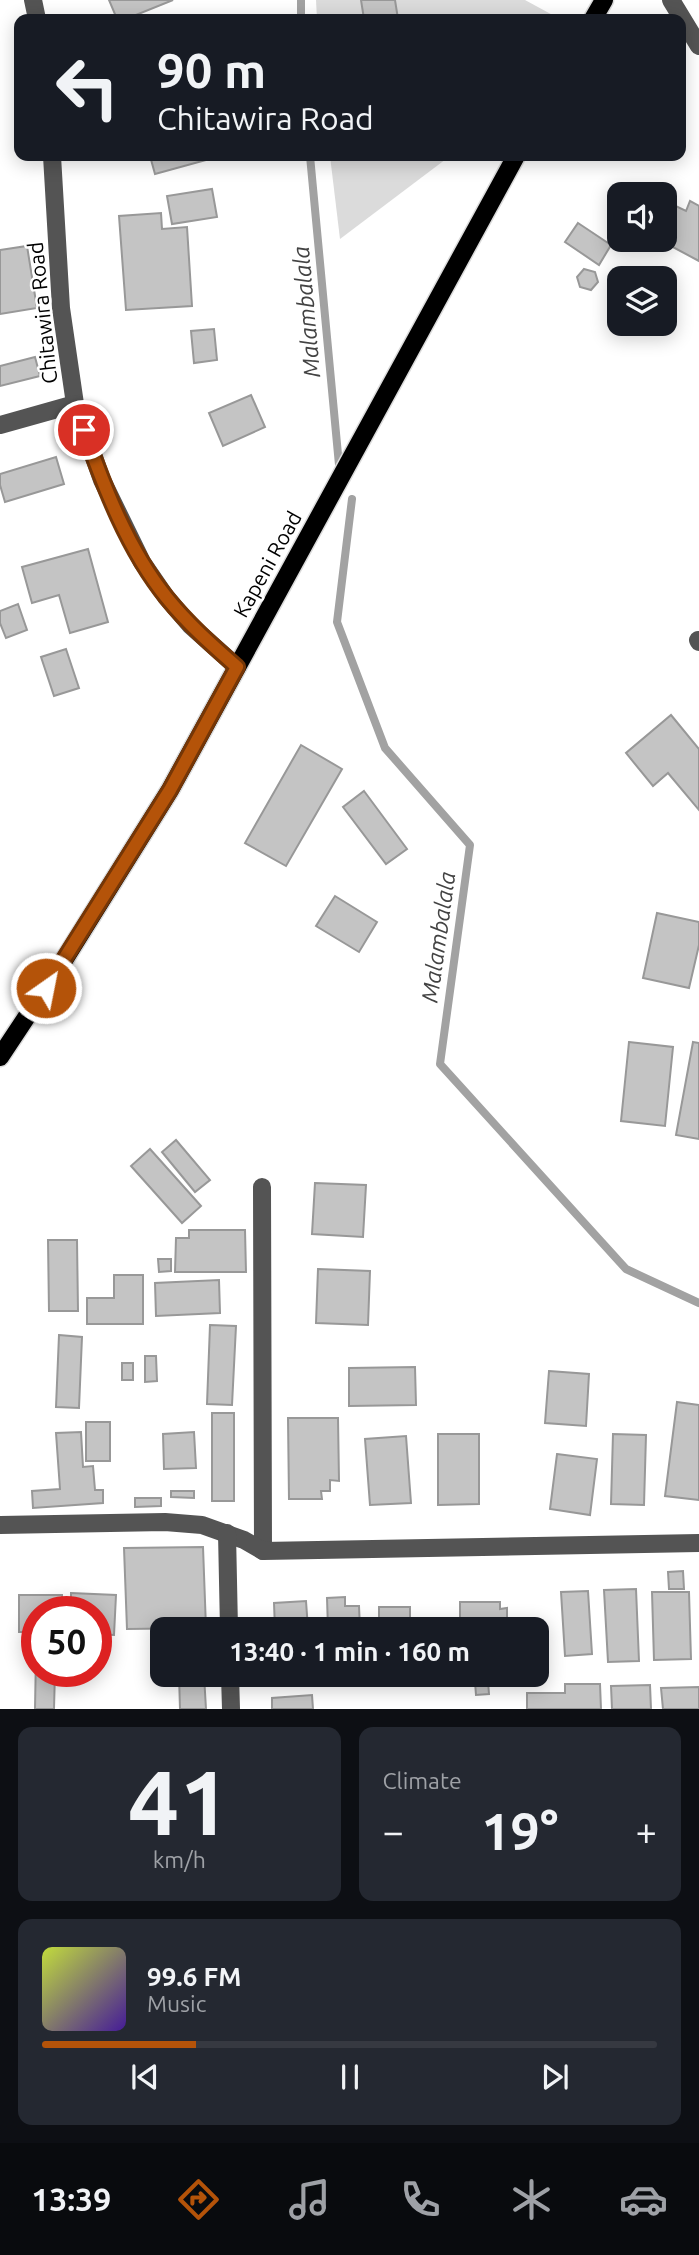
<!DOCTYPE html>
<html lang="en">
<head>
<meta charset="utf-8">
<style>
  body { margin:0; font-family:Ubuntu,sans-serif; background:#242831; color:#f1f3f6; height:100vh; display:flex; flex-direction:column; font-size:26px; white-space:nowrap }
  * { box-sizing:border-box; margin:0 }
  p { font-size:23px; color:#9ea1a6 }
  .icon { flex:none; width:38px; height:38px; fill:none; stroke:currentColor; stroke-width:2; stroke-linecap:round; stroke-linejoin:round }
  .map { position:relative; height:1709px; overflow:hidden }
  .details { display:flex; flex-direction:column; gap:18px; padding:18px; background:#0d0f14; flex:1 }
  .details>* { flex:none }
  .guide { position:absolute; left:14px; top:14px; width:672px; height:147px; border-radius:14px; box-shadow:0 4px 18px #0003; background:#171b24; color:#f1f3f6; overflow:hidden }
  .buttons { position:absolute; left:607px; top:182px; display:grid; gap:14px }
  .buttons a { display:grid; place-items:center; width:70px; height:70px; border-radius:14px; background:#171b24; box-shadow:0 4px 18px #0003; font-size:35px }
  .speed { position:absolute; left:21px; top:1596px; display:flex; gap:14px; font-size:35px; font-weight:700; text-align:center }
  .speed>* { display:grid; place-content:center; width:91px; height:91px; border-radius:50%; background:#171b24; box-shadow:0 4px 18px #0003; line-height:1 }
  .speed .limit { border:10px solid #d22; background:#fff; color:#111 }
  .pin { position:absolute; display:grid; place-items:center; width:60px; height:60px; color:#fff; margin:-30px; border:4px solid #fff; border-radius:50%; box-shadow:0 2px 7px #0007 }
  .me { position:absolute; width:77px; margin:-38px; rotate:33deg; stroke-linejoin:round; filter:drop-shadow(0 0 5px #0008) }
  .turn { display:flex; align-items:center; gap:24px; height:147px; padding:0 28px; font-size:32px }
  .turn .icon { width:91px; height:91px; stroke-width:2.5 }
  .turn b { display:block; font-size:49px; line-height:60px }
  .big { font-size:52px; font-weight:700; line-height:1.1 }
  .details .widget { flex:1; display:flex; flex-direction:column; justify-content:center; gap:10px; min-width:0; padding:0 24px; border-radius:14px; background:#242831 }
  .details .dial { align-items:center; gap:0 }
  .dial b { font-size:91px; line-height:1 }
  .song { display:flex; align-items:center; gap:21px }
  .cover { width:84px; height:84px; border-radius:10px; background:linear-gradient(135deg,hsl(70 70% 55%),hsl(260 70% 35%)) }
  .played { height:7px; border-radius:4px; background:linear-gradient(90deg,#b45309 25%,#363941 25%) }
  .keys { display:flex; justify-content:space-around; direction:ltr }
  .heat { display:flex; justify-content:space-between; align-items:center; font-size:38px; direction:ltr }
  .details .tiles { flex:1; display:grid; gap:18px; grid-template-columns:1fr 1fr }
  .widget:last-child { grid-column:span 2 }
  .trip { position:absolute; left:150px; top:1617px; width:399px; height:70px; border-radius:14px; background:#171b24; box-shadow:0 4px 18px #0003; font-weight:700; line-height:70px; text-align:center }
  .dock { display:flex; height:112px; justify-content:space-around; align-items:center; background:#090b0e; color:#9ea1a6 }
  .dock .icon { width:49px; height:49px }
  .dock .on { color:#b45309 }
  .dock b { font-size:32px; color:#f1f3f6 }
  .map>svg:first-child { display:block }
  .green { fill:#dbdbdb }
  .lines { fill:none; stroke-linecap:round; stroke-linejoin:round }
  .stream { stroke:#a2a2a2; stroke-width:8 }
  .building { fill:#c4c4c4; stroke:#989898; stroke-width:2 }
  .major-casing { stroke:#dbdbdb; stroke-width:21 }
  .minor { stroke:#545454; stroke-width:18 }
  .major { stroke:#000; stroke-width:18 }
  .route-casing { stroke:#753606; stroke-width:18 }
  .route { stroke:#b45309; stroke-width:12 }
  .labels { text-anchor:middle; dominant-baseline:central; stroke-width:5; stroke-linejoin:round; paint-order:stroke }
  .street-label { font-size:21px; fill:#000; stroke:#fff }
  .water-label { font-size:23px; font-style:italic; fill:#434343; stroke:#fff }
</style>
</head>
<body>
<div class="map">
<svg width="699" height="1709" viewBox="0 0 699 1709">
  <rect width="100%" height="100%" fill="#fff"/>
  <g class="green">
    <path d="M316,0H525L560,19H317Z"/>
    <path d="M330,156H450L340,239Z"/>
  </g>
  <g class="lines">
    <g class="stream">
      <path d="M301,0V19"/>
      <path d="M310,156L339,465"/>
      <path d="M352,499L337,622L385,748L470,845L440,1064L626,1269L699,1303"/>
    </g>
  </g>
  <g class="building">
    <path d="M109,0H173L126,19H117Z"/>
    <path d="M361,0H395L398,19H364Z"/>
    <path d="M150,156H217V157L155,174Z"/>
    <path d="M212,189L217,217L172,224L167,196Z"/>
    <path d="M665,201L686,211L690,201L699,206V261L669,245L675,232L665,227Z"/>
    <path d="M161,213L162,229L187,227L192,306L126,310L119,216Z"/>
    <path d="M578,223L611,245L599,265L565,242Z"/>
    <path d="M27,246L37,308L0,314V250Z"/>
    <path d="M584,269L595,272L598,282L591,290L580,287L577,277Z"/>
    <path d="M214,329L217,360L194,363L191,331Z"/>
    <path d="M35,357L40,376L0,386V366Z"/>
    <path d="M251,395L265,427L223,446L209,413Z"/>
    <path d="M56,457L64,484L5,502L0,485V474Z"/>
    <path d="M88,549L108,622L70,633L59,595L32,603L22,567Z"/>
    <path d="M18,604L27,630L6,638L0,623V611Z"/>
    <path d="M66,649L79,688L54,696L41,657Z"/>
    <path d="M671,715L699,749V810L668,773L653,786L626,753Z"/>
    <path d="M301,745L342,769L286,866L245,843Z"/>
    <path d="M364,791L407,849L386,864L343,807Z"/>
    <path d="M335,896L377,922L359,952L316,926Z"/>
    <path d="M657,913L699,922V945L689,988L643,978Z"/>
    <path d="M629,1042L673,1047L665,1126L621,1121Z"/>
    <path d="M693,1042L699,1043V1139L676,1135Z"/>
    <path d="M176,1140L210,1180L195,1192L162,1152Z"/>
    <path d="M150,1149L201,1206L182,1223L131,1166Z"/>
    <path d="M315,1183L366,1185L363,1237L312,1234Z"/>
    <path d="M189,1230H245L246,1272H175L176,1238H189Z"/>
    <path d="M48,1240H77L78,1311H49Z"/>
    <path d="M158,1259H171V1271L159,1272Z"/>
    <path d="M318,1269L370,1271L368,1325L316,1323Z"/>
    <path d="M114,1275H143V1324H87V1298H114Z"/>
    <path d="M219,1280L220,1313L156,1316L155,1283Z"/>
    <path d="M210,1325L236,1326L232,1405L207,1404Z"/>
    <path d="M59,1335L82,1337L79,1408L56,1407Z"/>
    <path d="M145,1356H156L157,1381L145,1382Z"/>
    <rect x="122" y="1363" width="11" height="17"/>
    <path d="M415,1367L416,1405L349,1406V1368Z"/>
    <path d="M549,1371L589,1374L586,1426L545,1423Z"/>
    <path d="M677,1402L699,1405V1500L665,1496Z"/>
    <rect x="212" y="1413" width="22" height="88"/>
    <path d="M288,1418H338L339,1481L330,1480V1491H321L322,1499H289Z"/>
    <rect x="86" y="1422" width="24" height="39"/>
    <path d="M81,1432L83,1467L93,1466L95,1490H103V1503L33,1508L32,1491L60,1489L56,1433Z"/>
    <path d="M194,1432L196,1468L164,1469L163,1434Z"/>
    <path d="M438,1434H479V1504L438,1505Z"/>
    <path d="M613,1434L646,1435L644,1505L611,1504Z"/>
    <path d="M406,1436L411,1503L370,1505L365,1439Z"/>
    <path d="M557,1454L597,1459L590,1515L550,1509Z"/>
    <path d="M171,1491H194V1498L171,1497Z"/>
    <path d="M135,1498H161V1506L135,1507Z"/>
    <path d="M203,1547L206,1628L127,1629L124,1548Z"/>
    <path d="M683,1571L684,1589H669L668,1572Z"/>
    <path d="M636,1589L639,1661L608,1662L604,1590Z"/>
    <path d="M588,1591L592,1654L565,1656L561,1592Z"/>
    <path d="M652,1592H689L691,1659L654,1660Z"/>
    <path d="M71,1593L116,1595L114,1635L96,1634V1612H71Z"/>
    <path d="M19,1595H62L63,1612H37V1632H19Z"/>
    <path d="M345,1597V1606H359L360,1629H328L327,1598Z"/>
    <path d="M306,1601L308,1629H275L274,1603Z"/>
    <path d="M460,1602H500V1609L507,1608V1625H498V1629H460Z"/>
    <rect x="379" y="1607" width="31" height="22"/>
    <path d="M36,1654L37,1671H55L54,1709H35Z"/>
    <path d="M179,1675H204L206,1709H180Z"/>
    <path d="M488,1681L489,1694L476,1695L475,1682Z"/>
    <path d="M565,1684H600L601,1709H527V1693H565Z"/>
    <path d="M650,1685L651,1709H612L611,1686Z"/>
    <path d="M699,1687V1709H663L661,1688Z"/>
    <path d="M312,1695L313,1709H272V1698Z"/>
  </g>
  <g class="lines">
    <defs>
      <g id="major">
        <path d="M593,19L604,0"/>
        <path d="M0,1057L61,965L170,790L516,156"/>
      </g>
    </defs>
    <use href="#major" class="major-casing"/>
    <g class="minor">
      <path d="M33,0L37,19"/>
      <path d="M671,0L699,46"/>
      <path d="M52,156L61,308L75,404L102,480L142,562L166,597L190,625L237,667"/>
      <path d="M0,425L75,404"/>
      <path d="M698,640L699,642"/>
      <path d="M262,1187L263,1551"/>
      <path d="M0,1525L165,1522L202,1525L244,1540L263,1551L699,1543"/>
      <path d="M227,1533L229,1629"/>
      <path d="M230,1675L231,1709"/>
    </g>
    <use href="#major" class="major"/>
  </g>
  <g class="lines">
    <defs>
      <path id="route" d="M46,988L170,790L237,667C212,645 188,624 167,598C128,550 104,487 84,430"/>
    </defs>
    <use href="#route" class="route-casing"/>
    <use href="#route" class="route"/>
  </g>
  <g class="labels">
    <g class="street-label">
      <text transform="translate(42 313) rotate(-96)">Chitawira Road</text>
      <text transform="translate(267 564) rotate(-61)">Kapeni Road</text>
    </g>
    <g class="water-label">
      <text transform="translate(306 312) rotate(-95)">Malambalala</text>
      <text transform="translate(438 937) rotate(-82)">Malambalala</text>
    </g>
  </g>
</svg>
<div class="buttons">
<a><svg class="icon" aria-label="sound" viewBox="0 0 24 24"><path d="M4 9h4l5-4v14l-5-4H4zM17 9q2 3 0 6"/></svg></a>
<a><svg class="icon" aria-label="layers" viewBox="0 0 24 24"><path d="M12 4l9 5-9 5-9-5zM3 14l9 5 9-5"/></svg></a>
</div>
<div class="speed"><div class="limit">50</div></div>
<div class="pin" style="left:84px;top:430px;background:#d93025"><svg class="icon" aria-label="arrive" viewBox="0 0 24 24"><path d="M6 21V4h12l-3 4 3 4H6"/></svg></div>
<svg class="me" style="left:46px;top:988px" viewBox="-20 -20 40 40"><circle r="17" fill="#b45309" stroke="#fff" stroke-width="3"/><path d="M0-11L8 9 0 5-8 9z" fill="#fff"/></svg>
<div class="trip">13:40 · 1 min · 160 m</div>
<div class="guide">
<div class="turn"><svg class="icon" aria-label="left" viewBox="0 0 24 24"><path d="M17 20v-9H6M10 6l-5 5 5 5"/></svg><div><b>90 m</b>Chitawira Road</div></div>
</div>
</div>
<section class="details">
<div class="tiles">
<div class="widget dial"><b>41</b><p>km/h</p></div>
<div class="widget"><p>Climate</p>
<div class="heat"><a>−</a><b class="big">19°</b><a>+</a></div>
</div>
<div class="widget">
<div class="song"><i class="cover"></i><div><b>99.6 FM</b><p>Music</p></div></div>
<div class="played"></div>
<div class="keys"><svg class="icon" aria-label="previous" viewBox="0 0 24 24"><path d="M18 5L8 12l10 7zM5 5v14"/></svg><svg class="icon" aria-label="pause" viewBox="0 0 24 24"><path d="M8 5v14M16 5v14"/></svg><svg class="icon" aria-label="next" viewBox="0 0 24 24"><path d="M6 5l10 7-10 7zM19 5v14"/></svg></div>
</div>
</div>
</section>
<nav class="dock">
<b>13:39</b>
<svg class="icon on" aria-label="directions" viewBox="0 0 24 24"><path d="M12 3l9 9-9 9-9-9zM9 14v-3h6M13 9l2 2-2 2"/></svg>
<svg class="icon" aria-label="music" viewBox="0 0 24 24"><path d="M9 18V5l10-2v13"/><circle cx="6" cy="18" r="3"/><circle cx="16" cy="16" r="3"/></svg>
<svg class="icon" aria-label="phone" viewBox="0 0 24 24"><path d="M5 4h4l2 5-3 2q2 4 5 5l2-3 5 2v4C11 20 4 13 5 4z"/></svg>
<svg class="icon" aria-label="climate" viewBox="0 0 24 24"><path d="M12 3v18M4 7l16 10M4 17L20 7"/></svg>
<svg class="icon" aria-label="car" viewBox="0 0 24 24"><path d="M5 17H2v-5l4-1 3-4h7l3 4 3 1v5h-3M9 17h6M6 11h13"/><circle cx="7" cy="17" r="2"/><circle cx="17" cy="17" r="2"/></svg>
</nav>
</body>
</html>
